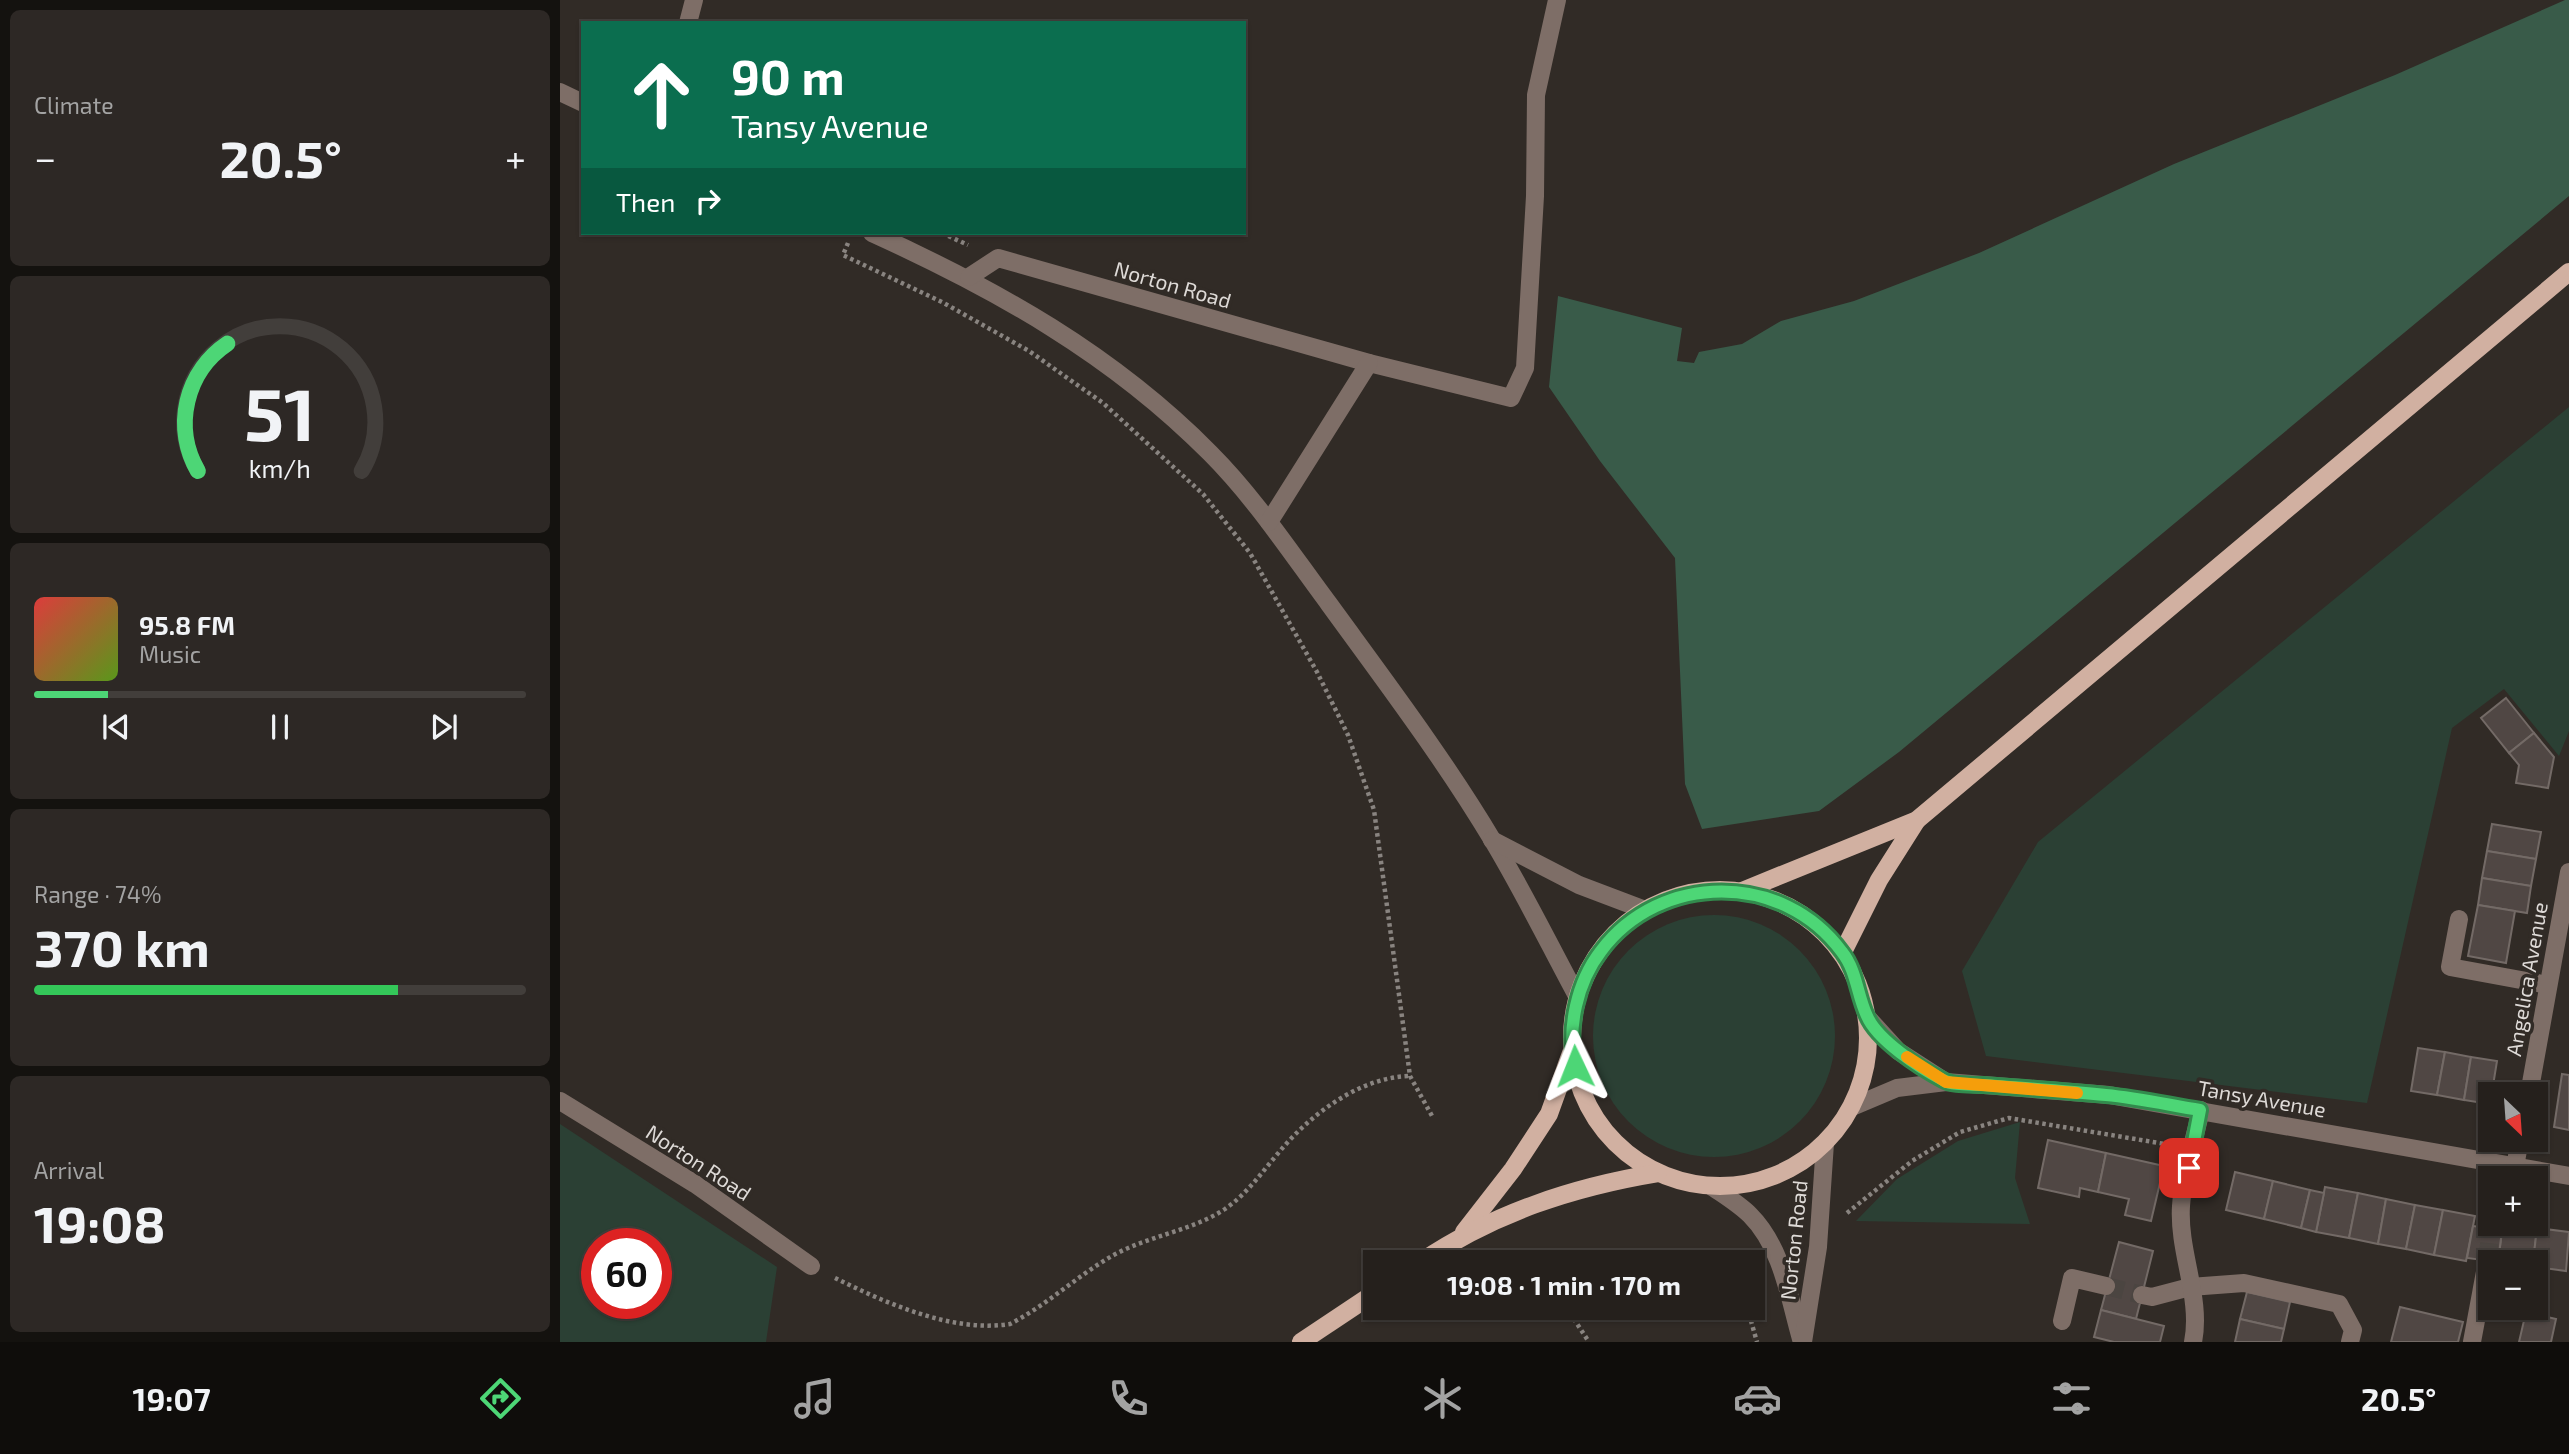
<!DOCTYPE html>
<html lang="en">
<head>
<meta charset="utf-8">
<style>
  body { margin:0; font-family:"Exo 2",sans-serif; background:#2d2825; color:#f1f3f6; height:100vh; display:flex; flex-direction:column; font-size:26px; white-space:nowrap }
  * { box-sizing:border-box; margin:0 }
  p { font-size:23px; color:#a3a3a3 }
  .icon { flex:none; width:38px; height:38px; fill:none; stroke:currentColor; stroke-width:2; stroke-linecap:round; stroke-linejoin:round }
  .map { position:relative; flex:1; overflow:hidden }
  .drawer { display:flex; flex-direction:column; gap:10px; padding:10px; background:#14120f; width:560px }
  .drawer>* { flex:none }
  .banner { position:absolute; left:21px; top:21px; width:665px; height:214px; border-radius:0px; box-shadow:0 2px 5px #0004,0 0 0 2px #423e3b; background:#0b6e4f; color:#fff; overflow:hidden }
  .needle { width:46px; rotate:155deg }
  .controls { position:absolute; left:1918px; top:1082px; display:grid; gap:14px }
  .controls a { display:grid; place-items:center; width:70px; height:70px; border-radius:0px; background:#25201c; box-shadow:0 2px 5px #0004,0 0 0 2px #423e3b; font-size:35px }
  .speed { position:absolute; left:21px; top:1228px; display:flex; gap:14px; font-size:35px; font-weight:700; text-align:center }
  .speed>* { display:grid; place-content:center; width:91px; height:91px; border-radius:50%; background:#25201c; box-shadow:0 2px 5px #0004,0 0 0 2px #423e3b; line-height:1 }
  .speed .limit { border:10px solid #d22; background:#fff; color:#111 }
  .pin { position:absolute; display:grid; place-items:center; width:60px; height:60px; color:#fff; margin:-30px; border-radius:14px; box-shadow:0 4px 10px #0006 }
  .me { position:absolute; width:77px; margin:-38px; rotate:358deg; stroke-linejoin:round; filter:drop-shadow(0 0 5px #0008) }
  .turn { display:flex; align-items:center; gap:24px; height:147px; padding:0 35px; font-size:32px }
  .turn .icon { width:91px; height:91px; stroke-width:2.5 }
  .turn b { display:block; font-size:49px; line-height:60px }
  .then { display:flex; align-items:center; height:66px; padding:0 35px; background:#0003; gap:14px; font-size:26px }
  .big { font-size:52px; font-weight:700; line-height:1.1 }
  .drawer .card { flex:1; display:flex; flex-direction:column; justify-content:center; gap:10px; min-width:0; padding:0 24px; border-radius:10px; background:#2d2825 }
  .drawer .dial { align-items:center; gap:0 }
  .dial svg { height:182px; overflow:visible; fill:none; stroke:#423e3b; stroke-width:7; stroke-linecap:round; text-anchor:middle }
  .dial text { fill:#f1f3f6; stroke:none }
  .song { display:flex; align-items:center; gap:21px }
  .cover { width:84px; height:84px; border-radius:10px; background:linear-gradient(135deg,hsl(0 70% 55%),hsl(90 70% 35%)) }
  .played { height:7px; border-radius:4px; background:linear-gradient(90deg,#4dd676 15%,#423e3b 15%) }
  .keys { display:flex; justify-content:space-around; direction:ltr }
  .heat { display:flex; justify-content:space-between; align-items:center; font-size:38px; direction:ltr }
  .charge { height:10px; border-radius:5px; background:linear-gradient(90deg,#34c759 74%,#423e3b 0) }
  .trip { position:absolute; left:803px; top:1250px; width:402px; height:70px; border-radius:0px; background:#25201c; box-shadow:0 2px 5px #0004,0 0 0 2px #423e3b; font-weight:700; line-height:70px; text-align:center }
  .dock { display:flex; height:112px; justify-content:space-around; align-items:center; background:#0f0d0b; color:#a3a3a3 }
  .dock .icon { width:49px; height:49px }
  .dock .on { color:#4dd676 }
  .dock b { font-size:32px; color:#f1f3f6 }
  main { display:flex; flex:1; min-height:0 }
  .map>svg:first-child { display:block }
  .green { fill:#2b4034; fill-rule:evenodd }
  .forest { fill:#395b49 }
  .building { fill:#504744; stroke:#736a66; stroke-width:2 }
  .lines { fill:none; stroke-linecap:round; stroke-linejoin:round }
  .minor-tunnel { stroke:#4b4541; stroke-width:18; stroke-dasharray:18 9; stroke-linecap:butt }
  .path { stroke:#898480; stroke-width:4.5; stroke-dasharray:3.5 3.5; stroke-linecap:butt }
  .minor { stroke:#7e6e67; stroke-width:18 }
  .major { stroke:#d1b0a1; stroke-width:18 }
  .route-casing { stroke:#328b4d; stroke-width:18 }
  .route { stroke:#4dd676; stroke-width:12 }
  .slow { stroke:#f59e0b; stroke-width:12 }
  .labels { text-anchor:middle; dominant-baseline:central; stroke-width:7; stroke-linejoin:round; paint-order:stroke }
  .street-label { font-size:21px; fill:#dedad7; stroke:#312b26 }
</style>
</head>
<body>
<main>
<section class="drawer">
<div class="card"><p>Climate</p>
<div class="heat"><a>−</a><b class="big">20.5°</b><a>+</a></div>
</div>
<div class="card dial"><svg viewBox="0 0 100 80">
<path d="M14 69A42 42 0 1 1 86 69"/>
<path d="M14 69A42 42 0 0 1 27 13" stroke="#4dd676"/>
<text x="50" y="56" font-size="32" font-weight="700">51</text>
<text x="50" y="72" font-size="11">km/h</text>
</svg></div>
<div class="card">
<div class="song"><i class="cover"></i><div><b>95.8 FM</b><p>Music</p></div></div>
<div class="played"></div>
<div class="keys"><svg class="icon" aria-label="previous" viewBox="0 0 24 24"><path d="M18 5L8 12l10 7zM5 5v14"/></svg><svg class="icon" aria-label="pause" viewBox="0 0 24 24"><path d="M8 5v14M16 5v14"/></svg><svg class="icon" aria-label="next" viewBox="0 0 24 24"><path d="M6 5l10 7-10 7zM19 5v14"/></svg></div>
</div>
<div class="card"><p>Range · 74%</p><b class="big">370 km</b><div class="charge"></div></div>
<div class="card"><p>Arrival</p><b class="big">19:08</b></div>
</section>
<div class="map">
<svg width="2009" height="1342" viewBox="0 0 2009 1342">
  <rect width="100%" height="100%" fill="#312b26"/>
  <g class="green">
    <path d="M2009,407V731L1999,756L1944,689L1892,728L1807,1103L1426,1056L1402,971L1478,842Z"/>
    <circle cx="1154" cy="1036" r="121"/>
    <path d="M1460,1122L1455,1178L1470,1224L1296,1221L1337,1179L1398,1141Z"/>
    <path d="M0,1124L217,1267L206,1342H0ZM37,1244H96V1304H37Z"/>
  </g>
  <path class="forest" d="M2005,0H2009V196L1339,752L1259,811L1142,829L1125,784L1115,558L1040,461L989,387L998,296L1122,328L1117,361L1134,363L1139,352L1182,344L1221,321L1294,301L1419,253L1614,164L1835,75Z"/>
  <g class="building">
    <path d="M1946,698L1974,733L1949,753L1921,718Z"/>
    <path d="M1974,733L1994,757L1988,788L1956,783L1959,765L1949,753Z"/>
    <path d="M1932,824L1981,832L1976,859L1927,851Z"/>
    <path d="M1927,851L1976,859L1971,886L1922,878Z"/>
    <path d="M1922,878L1971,886L1967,913L1918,905Z"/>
    <path d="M1918,905L1955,911L1946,963L1908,956Z"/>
    <path d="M1858,1048L1885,1052L1877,1095L1851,1091Z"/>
    <path d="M1885,1052L1911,1057L1904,1100L1877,1095Z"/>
    <path d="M1911,1057L1937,1061L1930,1104L1904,1100Z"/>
    <path d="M2002,1074L2009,1075V1130L1994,1127Z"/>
    <path d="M1488,1140L1546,1153L1538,1192L1520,1188L1519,1197L1478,1188Z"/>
    <path d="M1546,1153L1604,1166L1591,1221L1565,1215L1569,1199L1538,1192Z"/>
    <path d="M1675,1172L1713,1181L1704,1219L1666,1210Z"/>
    <path d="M1713,1181L1750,1190L1741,1228L1704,1219Z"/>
    <path d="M1765,1187L1798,1193L1789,1238L1756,1232Z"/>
    <path d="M1750,1190L1764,1193L1756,1232L1741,1228Z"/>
    <path d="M1798,1193L1826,1199L1818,1244L1789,1238Z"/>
    <path d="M1826,1199L1855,1205L1846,1249L1818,1244Z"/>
    <path d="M1855,1205L1883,1210L1874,1255L1846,1249Z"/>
    <path d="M1883,1210L1915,1216L1906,1261L1874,1255Z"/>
    <path d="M1943,1224L1977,1228L1973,1262H1938Z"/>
    <path d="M1913,1226L1942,1230L1938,1262L1907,1258Z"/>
    <path d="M1977,1228L2009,1232L2006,1271L1976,1267V1262H1973Z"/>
    <path d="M1559,1242L1593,1251L1576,1319L1541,1310Z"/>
    <path d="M1687,1292L1730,1302L1724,1329L1680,1319Z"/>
    <path d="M1840,1307L1903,1322L1898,1342H1831Z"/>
    <path d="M1541,1310L1604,1326L1600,1342H1554L1534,1337Z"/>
    <path d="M1966,1312L1996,1319L1991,1342H1959Z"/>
    <path d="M1680,1319L1724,1329L1721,1342H1675Z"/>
  </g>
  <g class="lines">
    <g class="minor-tunnel">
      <path d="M1927,1261L1931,1228"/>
      <path d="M1546,1286L1582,1295"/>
    </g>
    <g class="path">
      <path d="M382,233L408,245"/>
      <path d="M288,243L283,255L382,302L469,351L543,403L643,494L690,553L757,672L788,735L814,810L850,1076L872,1116"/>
      <path d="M1287,1213L1352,1161L1400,1132L1449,1118L1605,1144"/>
      <path d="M1166,1261V1262"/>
      <path d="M275,1278C326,1303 392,1333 450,1324C487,1305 517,1276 552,1256C587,1236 632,1231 665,1209C688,1193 702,1172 720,1151C751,1114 800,1077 850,1076"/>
      <path d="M1006,1307L1029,1342"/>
      <path d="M1187,1307L1197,1342"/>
    </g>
    <g class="minor">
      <path d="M128,23L134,0"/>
      <path d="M0,92L23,103"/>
      <path d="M312,233C437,290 552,354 650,453C695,498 731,553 769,604C825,681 884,759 933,841C963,891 989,944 1017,996"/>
      <path d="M409,277L438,258L809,363L951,398L965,368L975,196L976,95L997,0"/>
      <path d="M709,522L809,363"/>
      <path d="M932,840L1019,885L1085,910"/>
      <path d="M1899,919L1890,967L1988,985"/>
      <path d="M1307,1017L1338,1051L1386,1082"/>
      <path d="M1969,1094L2009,872"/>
      <path d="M0,1101L135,1184L251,1266"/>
      <path d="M1292,1107L1337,1088L1386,1082L1549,1095L2009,1176"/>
      <path d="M1955,1167L1960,1139"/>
      <path d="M1151,1186C1164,1195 1179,1204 1190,1215C1222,1247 1229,1297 1241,1339"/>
      <path d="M1931,1228L1932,1223"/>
      <path d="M1582,1295L1592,1297L1630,1287L1684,1283L1779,1304L1793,1330L1790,1342"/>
      <path d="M1502,1321L1512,1278L1546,1286"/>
      <path d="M1243,1342L1258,1247L1265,1143"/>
      <path d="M1633,1342C1642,1298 1618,1252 1621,1206C1623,1175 1634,1141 1641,1110"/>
      <path d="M1912,1342L1927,1261"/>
    </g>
    <g class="major">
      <circle cx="1160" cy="1038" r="148"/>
      <path d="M1182,891L1357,820L2009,272"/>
      <path d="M1283,952L1319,880L1357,820"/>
      <path d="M904,1232L953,1169L989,1114L1011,1053"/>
      <path d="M861,1262C934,1213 1013,1187 1098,1173"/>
      <path d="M741,1342L816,1292"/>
    </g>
  </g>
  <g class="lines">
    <defs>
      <path id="route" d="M1015,1066C1007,1028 1017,982 1041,951C1100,872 1223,871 1282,952C1297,971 1297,995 1307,1016C1317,1040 1360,1068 1383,1080C1393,1086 1412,1084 1424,1085C1465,1088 1506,1091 1546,1095C1578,1098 1609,1105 1640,1110L1629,1168"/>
    </defs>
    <use href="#route" class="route-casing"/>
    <use href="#route" class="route"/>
    <path class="slow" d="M1347,1057L1386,1082L1517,1093"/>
  </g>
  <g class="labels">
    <g class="street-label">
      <text transform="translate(613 284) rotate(16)">Norton Road</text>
      <text transform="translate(1966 979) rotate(-80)">Angelica Avenue</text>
      <text transform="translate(1702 1098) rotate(10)">Tansy Avenue</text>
      <text transform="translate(139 1162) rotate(33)">Norton Road</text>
      <text transform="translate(1233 1240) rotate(-84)">Norton Road</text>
    </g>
  </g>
</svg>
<div class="controls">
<a><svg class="needle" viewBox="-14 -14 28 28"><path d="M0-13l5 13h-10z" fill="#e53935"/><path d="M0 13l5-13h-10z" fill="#a3a3a3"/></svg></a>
<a>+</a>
<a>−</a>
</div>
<div class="speed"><div class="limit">60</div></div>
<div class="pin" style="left:1629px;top:1168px;background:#d93025"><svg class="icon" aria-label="arrive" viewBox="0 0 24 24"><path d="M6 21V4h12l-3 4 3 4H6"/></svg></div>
<svg class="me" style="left:1015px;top:1066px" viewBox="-20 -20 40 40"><path d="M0-17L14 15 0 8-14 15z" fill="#4dd676" stroke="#fff" stroke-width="4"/></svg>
<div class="trip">19:08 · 1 min · 170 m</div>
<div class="banner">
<div class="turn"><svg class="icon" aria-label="ahead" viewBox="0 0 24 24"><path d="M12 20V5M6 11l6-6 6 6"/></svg><div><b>90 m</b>Tansy Avenue</div></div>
<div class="then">Then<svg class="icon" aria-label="right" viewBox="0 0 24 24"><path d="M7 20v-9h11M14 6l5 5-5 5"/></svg></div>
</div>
</div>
</main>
<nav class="dock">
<b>19:07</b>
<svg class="icon on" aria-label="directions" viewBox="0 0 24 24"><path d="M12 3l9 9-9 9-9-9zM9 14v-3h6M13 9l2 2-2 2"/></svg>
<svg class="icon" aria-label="music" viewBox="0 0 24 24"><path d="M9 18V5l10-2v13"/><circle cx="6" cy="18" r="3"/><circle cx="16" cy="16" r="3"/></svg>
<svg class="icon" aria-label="phone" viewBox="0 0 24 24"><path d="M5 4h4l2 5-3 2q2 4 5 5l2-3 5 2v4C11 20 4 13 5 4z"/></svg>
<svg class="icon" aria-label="climate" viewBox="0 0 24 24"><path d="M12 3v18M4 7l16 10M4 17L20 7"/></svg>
<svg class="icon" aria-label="car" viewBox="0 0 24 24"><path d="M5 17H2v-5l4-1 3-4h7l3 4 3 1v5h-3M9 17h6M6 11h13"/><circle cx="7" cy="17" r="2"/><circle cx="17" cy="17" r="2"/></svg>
<svg class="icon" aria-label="filters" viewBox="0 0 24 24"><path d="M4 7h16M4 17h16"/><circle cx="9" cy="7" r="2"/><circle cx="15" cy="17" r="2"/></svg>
<b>20.5°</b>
</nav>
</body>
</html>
